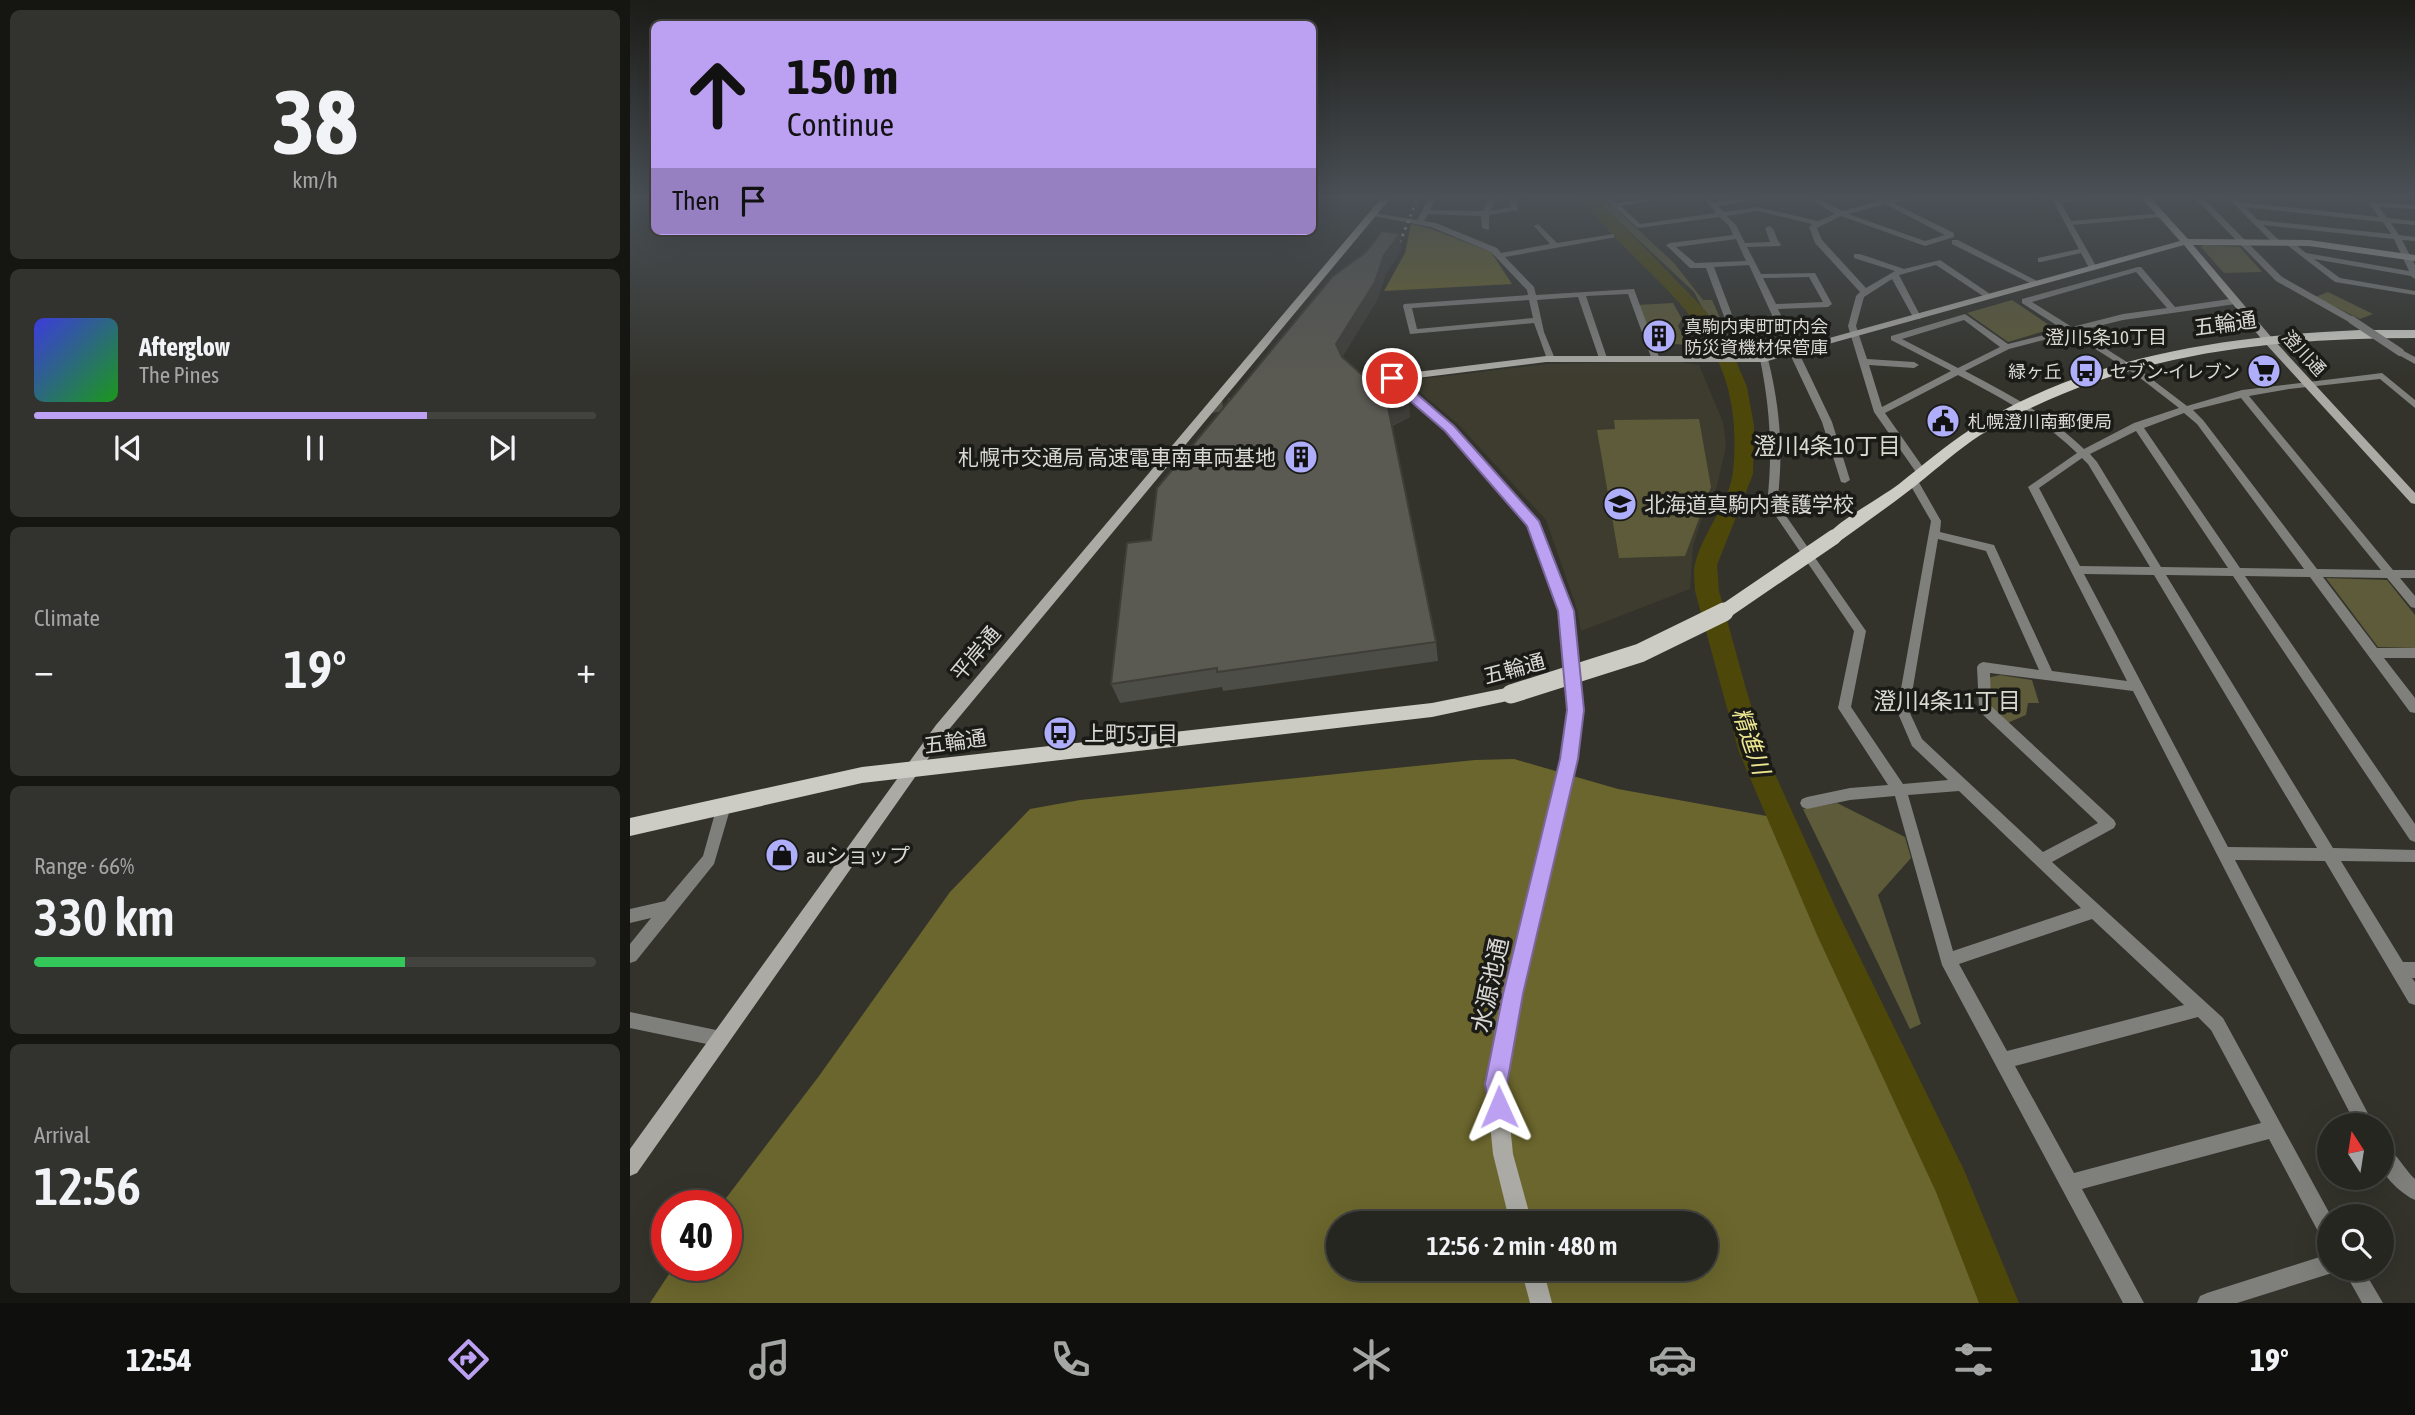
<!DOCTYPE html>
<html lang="en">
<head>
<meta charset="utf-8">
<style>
  body { margin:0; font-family:"Asap Condensed","Noto Sans JP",sans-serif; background:#32322e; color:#f1f3f6; height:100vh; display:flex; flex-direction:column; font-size:26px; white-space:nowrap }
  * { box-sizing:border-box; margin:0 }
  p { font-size:23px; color:#a4a5a5 }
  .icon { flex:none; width:38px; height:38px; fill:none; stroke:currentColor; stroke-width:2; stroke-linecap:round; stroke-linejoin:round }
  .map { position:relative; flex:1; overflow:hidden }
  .sheet { display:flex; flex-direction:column; gap:10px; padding:10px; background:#151512; width:630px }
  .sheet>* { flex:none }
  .guide { position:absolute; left:21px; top:21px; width:665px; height:214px; border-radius:10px; box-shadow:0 7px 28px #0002,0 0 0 2px #42433f; background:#bca0f2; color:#111; overflow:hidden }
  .needle { width:46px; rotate:348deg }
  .buttons { position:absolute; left:1687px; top:1113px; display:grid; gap:14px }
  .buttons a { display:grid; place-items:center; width:77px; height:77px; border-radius:50%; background:#262621; box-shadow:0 7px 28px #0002,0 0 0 2px #42433f; font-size:35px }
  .speed { position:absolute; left:21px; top:1190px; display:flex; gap:14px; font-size:35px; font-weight:700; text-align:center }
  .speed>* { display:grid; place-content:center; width:91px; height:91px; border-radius:50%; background:#262621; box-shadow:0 7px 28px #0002,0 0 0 2px #42433f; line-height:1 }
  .speed .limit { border:10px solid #d22; background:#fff; color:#111 }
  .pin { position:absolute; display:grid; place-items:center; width:60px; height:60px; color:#fff; margin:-30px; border:4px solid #fff; border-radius:50%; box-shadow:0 2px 7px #0007 }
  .me { position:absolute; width:77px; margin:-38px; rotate:359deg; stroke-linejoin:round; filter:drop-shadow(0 0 5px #0008) }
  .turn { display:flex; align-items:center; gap:24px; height:147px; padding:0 21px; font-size:32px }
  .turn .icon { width:91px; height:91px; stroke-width:2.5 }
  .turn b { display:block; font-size:49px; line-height:60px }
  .then { display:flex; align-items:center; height:66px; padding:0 21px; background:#0003; gap:14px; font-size:26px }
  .big { font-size:52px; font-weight:600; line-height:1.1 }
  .sheet .tile { flex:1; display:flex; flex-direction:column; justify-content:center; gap:10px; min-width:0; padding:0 24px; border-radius:10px; background:#32322e }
  .sheet .dial { align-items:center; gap:0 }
  .dial b { font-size:91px; line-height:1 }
  .song { display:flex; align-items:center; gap:21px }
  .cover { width:84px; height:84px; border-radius:10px; background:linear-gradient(135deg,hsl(240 70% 55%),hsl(120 70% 35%)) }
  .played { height:7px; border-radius:4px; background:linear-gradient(90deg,#bca0f2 70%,#42433f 70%) }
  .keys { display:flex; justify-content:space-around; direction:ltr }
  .heat { display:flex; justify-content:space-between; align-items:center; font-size:38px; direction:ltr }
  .charge { height:10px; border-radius:5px; background:linear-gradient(90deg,#34c759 66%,#42433f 0) }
  .trip { position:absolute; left:696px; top:1211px; width:392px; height:70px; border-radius:35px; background:#262621; box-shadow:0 7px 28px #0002,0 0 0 2px #42433f; font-weight:600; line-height:70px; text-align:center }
  .menu { display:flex; height:112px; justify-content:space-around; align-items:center; background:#0f0f0d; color:#a4a5a5 }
  .menu .icon { width:49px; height:49px }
  .menu .on { color:#bca0f2 }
  .menu b { font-size:32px; color:#f1f3f6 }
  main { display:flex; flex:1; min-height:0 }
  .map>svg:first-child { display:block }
  .built { fill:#3d3c2f }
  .green { fill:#5d5b39 }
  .forest { fill:#6b662d; fill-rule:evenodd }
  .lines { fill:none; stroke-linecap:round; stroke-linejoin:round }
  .river { fill:#4d480a; fill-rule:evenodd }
  .secondary-tunnel { stroke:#4c4c45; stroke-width:12; stroke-dasharray:12 6; stroke-linecap:butt }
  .street { fill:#7f7f7c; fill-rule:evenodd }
  .secondary { fill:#abaaa5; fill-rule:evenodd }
  .primary { fill:#ccccc5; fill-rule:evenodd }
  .rail { stroke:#c8c7c3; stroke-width:2.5; stroke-dasharray:2.5 4.5; stroke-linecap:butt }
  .street-bridge { stroke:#7f7f7c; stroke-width:8 }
  .primary-bridge-far1 { stroke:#ccccc5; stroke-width:15 }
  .primary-bridge { stroke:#ccccc5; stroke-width:19 }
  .wall { fill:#4d4d47 }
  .shaded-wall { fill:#3f3e39 }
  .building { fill:#5a5952; stroke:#3f3e39; stroke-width:2 }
  .route { fill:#bca0f2; stroke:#7a689d; stroke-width:2 }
  .labels { text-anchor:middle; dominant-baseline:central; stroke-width:7; stroke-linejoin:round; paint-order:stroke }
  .far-poi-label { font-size:18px; fill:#d9d8d4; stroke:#1a1a17; text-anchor:start }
  .far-street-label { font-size:18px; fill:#d9d8d4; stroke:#1a1a17 }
  .far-neighbourhood-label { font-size:19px; fill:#d9d9d0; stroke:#1a1a17 }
  .street-label { font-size:21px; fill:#d9d8d4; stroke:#1a1a17 }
  .poi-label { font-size:21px; fill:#d9d8d4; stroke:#1a1a17; text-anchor:start }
  .neighbourhood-label { font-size:23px; fill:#d9d9d0; stroke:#1a1a17 }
  .water-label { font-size:23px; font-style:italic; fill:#ede690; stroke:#1a1a17 }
  .near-street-label { font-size:24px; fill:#d9d8d4; stroke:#1a1a17 }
</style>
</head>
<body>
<main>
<section class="sheet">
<div class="tile dial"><b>38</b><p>km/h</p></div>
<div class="tile">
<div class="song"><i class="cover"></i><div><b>Afterglow</b><p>The Pines</p></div></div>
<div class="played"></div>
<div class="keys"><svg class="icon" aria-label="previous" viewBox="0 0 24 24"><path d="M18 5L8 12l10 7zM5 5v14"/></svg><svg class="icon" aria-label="pause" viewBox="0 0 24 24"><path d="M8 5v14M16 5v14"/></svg><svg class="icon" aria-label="next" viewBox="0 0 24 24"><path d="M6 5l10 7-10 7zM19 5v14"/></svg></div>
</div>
<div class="tile"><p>Climate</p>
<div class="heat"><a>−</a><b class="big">19°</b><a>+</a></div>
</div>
<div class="tile"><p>Range · 66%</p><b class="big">330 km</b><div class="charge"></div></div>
<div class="tile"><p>Arrival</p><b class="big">12:56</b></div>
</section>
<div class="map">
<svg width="1785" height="1303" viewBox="0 0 1785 1303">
  <rect width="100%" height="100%" fill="#33332c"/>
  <path class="built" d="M1044,361L1069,365L1093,422L1096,446L1086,490L1072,518L1063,546L1060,589L951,631L947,609L916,520L828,424L780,384L782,380L916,364Z"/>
  <g class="green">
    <path d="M961,195L972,196L1044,263L1073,300H1082L1100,340L1103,355H1098L1064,292Z"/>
    <path d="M1574,245L1610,247L1632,272L1594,273L1571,247Z"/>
    <path d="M1698,292L1743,314L1730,319L1685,297Z"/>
    <path d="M1382,300L1422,327L1421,329L1378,342L1337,313Z"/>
    <path d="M1043,303L1052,319L1048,326L1058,345L1045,344L1037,334L1018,336L1007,305Z"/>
    <path d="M1069,419L1081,487L1055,556L989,558L967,430L985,429L984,420Z"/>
    <path d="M1696,578L1757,580L1785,615V648L1748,647Z"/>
    <path d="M1370,675L1402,680L1409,703H1398L1396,715L1375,724L1359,708L1357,678Z"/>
    <path d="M1207,803L1275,837L1281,858L1248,895L1291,1024L1280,1029L1173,809Z"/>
  </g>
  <g class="forest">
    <path d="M781,224L799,228L861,252L882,284L754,291L775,253Z"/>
    <path d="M884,759L988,789L1142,817L1319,1197L1356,1303H20L45,1265H96V1206H90L189,1076L320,892L400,809L450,800L845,760ZM709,1223H1076V1269H709Z"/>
  </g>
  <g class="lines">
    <path class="river" d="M948,195H963L1075,310L1098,342L1117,387L1124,426L1123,474L1087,565L1089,591L1116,689L1135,752L1209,915L1334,1170L1389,1303H1349L1306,1192L1187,935L1109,752L1065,591C1065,583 1063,572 1065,564C1072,533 1100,503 1103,471C1118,327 1024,292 948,195Z"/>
    <path class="secondary-tunnel" d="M581,407L615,402"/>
    <g class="street">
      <path d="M801,195H808L800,210L853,211L860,195H867L860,211L881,207L879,198L886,196L888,210L859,215V230L852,228L851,216L798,214L794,221L806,223L867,248L871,253L920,244L904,226L908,224L927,243L984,234V238H981L875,257L904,287L906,295L1004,289L1029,357L1028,359L1021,357L998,294L956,296L977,358L973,361L969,358L948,297L907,300L914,332L925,359L921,362L917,359L904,323L780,334L773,306L774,304L898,295L897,290L861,252L801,227L739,215L743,213L787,220ZM899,300L903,318L787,329L782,308Z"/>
      <path d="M971,195H979L987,203L1040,195H1062L991,206L1010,224L1086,213L1071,195H1078L1084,202L1131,195H1153L1088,206L1094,212L1128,207L1188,221L1205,214L1174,195H1183L1212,211L1249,201L1239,195H1248L1256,199L1279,195H1299L1263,203L1324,233V237L1295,246L1211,216L1187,228L1192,240L1236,288L1265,271L1224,258V254H1230L1274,269L1310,260L1363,296L1356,298L1306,265L1269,275L1291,317L1290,319L1283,317L1262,279L1234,297L1226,326L1237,359L1284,362L1289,365L1284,368L1239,365L1252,407L1321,371L1261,340V336L1335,314L1378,344L1434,330L1392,303V299L1508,267H1511L1545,307L1606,298L1610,301L1606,304L1493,320L1448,331L1511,371L1557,406L1612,390L1752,373L1785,400V408L1750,379L1659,389L1619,396L1763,570H1785V578H1770L1785,596V608L1781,607L1757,578L1693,577L1747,648H1785V658H1754L1785,698V713L1780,712L1680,577L1615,576L1785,824V842L1780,840L1603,576L1536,575L1703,848L1785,850V862L1711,861L1773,962H1785V978H1782L1785,982V1005L1779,1003L1695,861L1605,860L1744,1125H1726L1503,691L1360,673L1361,706L1484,820L1486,824L1484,828L1422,862L1593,1018L1701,1216L1699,1241L1692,1239L1639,1139L1452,1189L1514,1303H1493L1312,965L1265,796L1220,800L1177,809L1172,807L1170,803L1172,799L1177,797L1220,788L1258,785L1208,708L1224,631L1137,503C1143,454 1140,407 1130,359L1131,357H1137L1138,359C1150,407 1154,454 1147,503L1236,631L1221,707L1273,784L1318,780L1282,746L1267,711L1301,521L1278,481L1279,479H1287L1311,521L1310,532L1364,545L1422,671L1497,681L1398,487L1447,453C1413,420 1370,397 1328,375L1255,413L1297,473L1296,475H1288L1244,412L1218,326L1226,296L1230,292L1185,243L1179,227L1182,224L1128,211L1097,216L1106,225L1115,243L1140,242L1135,228L1139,226C1146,228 1145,240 1151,244L1150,246L1117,247L1131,274L1185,273L1202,304L1198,307L1148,309L1202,422L1220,480L1215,483L1211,482L1192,422L1149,331L1109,333L1118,360L1117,362H1111L1076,268H1060L1036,245L1040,243L1103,235L1099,226L1090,217L1008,228ZM1255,204L1315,235L1295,241L1218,214ZM1106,239L1116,261L1065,263L1046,247ZM1119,265L1147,326L1107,328L1084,267ZM1506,272L1537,308L1493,314L1442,327L1402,302ZM1179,277L1193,302L1146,304L1133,278ZM1334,320L1370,347L1328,368L1272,339ZM1440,333L1505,374L1549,408L1504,423L1454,449C1420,416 1377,393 1335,371L1379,349ZM1611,398L1751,570L1687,569L1573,420L1563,410ZM1554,413L1567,424L1674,569L1610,568L1514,428ZM1506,431L1598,568L1531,567L1467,462L1460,454ZM1452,458L1458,464L1520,567L1450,566L1409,488ZM1308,539L1356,551L1409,670L1353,662L1349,664L1347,667L1349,708L1350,712L1468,823L1413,852L1292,739L1279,711ZM1454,574L1524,575L1687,848L1598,847ZM1329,791L1451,908L1323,951L1278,795ZM1462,919L1554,1005L1377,1051L1329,964ZM1568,1017L1581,1030L1631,1123L1444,1173L1385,1066Z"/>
      <path d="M1420,195H1427L1429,199L1487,195L1431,203L1441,221L1532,213L1536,215L1532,217L1443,225L1466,266L1465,268H1459L1451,253L1411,262H1408V258L1449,249Z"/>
      <path d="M1562,195H1570L1652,277L1725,318V322H1719L1646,281Z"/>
      <path d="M1595,195H1603L1609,202L1749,217L1739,204L1740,202L1785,205V209L1749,207L1757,218L1785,221V225L1761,223L1769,235L1785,237V241L1772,240L1785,265V279L1781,276L1684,259L1710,278L1785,291V295L1705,282L1653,242L1660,240L1676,253L1779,271L1764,239L1633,225L1651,242L1644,244ZM1615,207L1753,222L1761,234L1628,220Z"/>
      <path d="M1679,195C1700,195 1737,191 1756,199L1752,201Z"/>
      <path d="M1322,240H1328L1409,282L1402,284L1322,244Z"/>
      <path d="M1770,349L1785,357V364L1767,354V350Z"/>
      <path d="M94,800L99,802L101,806L84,864L6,961L0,963V944L21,918L0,923V909L35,901L73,856L87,806L89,802Z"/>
      <path d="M0,1012L91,1031L97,1033L99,1039L97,1045L91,1047L0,1028Z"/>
      <path d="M1752,1145C1766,1151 1774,1169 1785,1179V1200C1775,1196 1755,1179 1752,1168C1750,1162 1752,1151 1752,1145Z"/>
      <path d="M1699,1254V1269H1707L1699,1274L1607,1303H1567L1570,1296L1577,1293Z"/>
      <path d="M1713,1269H1733L1753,1303H1732Z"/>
    </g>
    <g class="secondary">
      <path d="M754,195H763L316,733L7,1173L0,1176V1149L306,725Z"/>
      <path d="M1509,195H1518L1558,239L1679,240L1785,255V261L1679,246L1563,245L1642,338L1785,493V504L1781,503L1634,342L1554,245L1134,362H916L771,380L823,426L907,522L943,611L953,710L947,759L892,994L876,1084L883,1154L902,1223H880L863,1154L856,1084L874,994L931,759L939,710L929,611L897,526L815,430L757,378L762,375L916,356H1134L1550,241Z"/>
      <path d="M891,1269H913L922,1303H900Z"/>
    </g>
    <g class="primary">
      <path d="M1730,330H1785V338C1636,338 1490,354 1359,430C1336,443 1316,461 1295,478C1268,500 1239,520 1210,541L1204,542L1196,537C1208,520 1251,498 1269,484C1293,465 1316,445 1341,429C1457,356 1596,336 1730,330Z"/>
      <path d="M881,687L887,689L890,694L887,699L802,717L232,783L0,836V818L232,767L802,703Z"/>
    </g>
    <path class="rail" d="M767,249L789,195"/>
    <path class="street-bridge" d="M1722,320L1770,352"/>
    <path class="primary-bridge-far1" d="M1091,614L1204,537"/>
    <path class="primary-bridge" d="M881,694L1010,653L1094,612"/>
  </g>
  <path class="wall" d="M770,234L771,251L756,273L747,300L712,357L780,417L762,426L806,642L808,661L593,691L592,687L490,703L481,684L521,540Z"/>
  <g class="shaded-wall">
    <path d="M770,234L771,251L756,273L747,300L709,363L706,344L754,255Z"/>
    <path d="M779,398L780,417L760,426L758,407Z"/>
  </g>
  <path class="building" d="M752,231L770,234L754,255L745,282L706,344L712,357L731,374L739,372L779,398L758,407L806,642L587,672V668L481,684L497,543L521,540L527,488L702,277L736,252Z"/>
  <linearGradient id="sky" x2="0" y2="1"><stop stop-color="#1c1c18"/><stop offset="0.52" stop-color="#4a5056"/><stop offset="1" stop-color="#4a5056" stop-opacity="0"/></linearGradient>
  <rect width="1785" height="378" fill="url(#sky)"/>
  <path class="route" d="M757,376H766L824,426L909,521L944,611L954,710L948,759L893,994L877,1084L880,1107L876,1115L869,1118L861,1115L855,1084L873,994L930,759L937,710L928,611L897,526L815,431L757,381Z"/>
  <defs>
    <symbol id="building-disc" viewBox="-11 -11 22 22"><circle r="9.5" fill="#afaefa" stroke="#1a1a17"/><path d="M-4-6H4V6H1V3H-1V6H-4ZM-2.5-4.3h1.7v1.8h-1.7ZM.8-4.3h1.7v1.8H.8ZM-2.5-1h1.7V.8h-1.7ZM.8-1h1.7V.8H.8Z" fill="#111"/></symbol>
    <symbol id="bus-disc" viewBox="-11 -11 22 22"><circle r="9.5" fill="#afaefa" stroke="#1a1a17"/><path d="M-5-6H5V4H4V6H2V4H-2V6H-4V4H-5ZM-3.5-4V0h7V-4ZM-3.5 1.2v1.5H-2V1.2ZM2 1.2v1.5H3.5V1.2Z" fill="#111"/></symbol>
    <symbol id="supermarket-disc" viewBox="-11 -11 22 22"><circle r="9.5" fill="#afaefa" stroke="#1a1a17"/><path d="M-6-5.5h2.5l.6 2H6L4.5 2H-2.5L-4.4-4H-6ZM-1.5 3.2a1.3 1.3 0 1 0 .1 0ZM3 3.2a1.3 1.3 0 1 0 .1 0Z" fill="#111"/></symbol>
    <symbol id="civic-disc" viewBox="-11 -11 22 22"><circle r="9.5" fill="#afaefa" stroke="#1a1a17"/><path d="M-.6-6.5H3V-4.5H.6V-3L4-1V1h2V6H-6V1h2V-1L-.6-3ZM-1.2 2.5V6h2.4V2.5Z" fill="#111"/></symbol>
    <symbol id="school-disc" viewBox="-11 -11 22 22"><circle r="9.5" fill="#afaefa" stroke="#1a1a17"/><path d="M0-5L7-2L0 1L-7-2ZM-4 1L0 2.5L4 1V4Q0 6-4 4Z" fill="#111"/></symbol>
    <symbol id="shop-disc" viewBox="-11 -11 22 22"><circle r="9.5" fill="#afaefa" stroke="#1a1a17"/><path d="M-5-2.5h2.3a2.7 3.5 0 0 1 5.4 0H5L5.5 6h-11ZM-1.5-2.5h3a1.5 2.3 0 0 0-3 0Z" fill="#111"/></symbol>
  </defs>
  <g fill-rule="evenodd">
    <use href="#building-disc" x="1010" y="317" width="38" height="38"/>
    <use href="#bus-disc" x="1437" y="352" width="38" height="38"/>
    <use href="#supermarket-disc" x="1615" y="352" width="38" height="38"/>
    <use href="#civic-disc" x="1294" y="402" width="38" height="38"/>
    <use href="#building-disc" x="652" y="438" width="38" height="38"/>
    <use href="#school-disc" x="971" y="485" width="38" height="38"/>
    <use href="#bus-disc" x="411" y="714" width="38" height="38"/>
    <use href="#shop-disc" x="133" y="836" width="38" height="38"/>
  </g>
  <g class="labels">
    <g class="far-poi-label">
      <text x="1054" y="326">真駒内東町町内会<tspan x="1054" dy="21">防災資機材保管庫</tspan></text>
      <text x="1432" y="371" text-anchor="end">緑ヶ丘</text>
      <text x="1610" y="371" text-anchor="end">セブン-イレブン</text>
      <text x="1338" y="421">札幌澄川南郵便局</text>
    </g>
    <g class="far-street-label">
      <text transform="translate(1674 353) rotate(47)">澄川通</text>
    </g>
    <g class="far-neighbourhood-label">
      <text x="1476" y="337">澄川5条10丁目</text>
    </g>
    <g class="street-label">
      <text transform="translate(1595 323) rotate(-8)">五輪通</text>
      <text transform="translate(345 653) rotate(-50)">平岸通</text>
      <text transform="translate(884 668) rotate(-15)">五輪通</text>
      <text transform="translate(325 741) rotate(-8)">五輪通</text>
    </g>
    <g class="poi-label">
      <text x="646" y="457" text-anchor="end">札幌市交通局 高速電車南車両基地</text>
      <text x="1014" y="504">北海道真駒内養護学校</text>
      <text x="454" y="733">上町5丁目</text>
      <text x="176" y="855">auショップ</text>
    </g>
    <g class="neighbourhood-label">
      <text x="1197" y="446">澄川4条10丁目</text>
      <text x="1317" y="701">澄川4条11丁目</text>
    </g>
    <g class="water-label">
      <text transform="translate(1121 741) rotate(71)">精進川</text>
    </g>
    <g class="near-street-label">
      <text transform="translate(860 985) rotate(-78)">水源池通</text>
    </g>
  </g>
</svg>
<div class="buttons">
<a><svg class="needle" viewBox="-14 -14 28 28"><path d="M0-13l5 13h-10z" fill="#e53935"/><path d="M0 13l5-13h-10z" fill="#a4a5a5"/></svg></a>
<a><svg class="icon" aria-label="search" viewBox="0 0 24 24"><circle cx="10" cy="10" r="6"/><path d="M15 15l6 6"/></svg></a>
</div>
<div class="speed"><div class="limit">40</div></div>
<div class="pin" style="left:762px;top:378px;background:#d93025"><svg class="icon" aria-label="arrive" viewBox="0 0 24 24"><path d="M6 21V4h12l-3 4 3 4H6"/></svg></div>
<svg class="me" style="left:869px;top:1107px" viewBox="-20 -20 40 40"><path d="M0-17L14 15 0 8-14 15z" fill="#bca0f2" stroke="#fff" stroke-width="4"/></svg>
<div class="trip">12:56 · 2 min · 480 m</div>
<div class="guide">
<div class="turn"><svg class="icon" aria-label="ahead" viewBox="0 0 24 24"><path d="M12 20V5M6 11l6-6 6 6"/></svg><div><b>150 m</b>Continue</div></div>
<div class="then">Then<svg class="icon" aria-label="arrive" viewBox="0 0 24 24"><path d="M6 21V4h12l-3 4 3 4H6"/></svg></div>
</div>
</div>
</main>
<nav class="menu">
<b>12:54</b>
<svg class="icon on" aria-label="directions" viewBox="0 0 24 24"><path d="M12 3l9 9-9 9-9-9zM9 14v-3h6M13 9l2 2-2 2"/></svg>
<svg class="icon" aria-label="music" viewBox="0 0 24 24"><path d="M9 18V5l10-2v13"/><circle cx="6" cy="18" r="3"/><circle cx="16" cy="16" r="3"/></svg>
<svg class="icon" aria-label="phone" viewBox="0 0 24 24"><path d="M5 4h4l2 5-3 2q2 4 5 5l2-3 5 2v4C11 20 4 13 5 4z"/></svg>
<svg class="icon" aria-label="climate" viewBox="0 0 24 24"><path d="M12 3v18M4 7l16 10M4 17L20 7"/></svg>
<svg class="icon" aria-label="car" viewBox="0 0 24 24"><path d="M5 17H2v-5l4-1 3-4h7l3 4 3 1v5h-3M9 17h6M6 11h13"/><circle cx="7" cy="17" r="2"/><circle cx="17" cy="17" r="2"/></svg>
<svg class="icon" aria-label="filters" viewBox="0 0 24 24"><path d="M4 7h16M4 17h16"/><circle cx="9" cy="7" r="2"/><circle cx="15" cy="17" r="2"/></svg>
<b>19°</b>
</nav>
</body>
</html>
